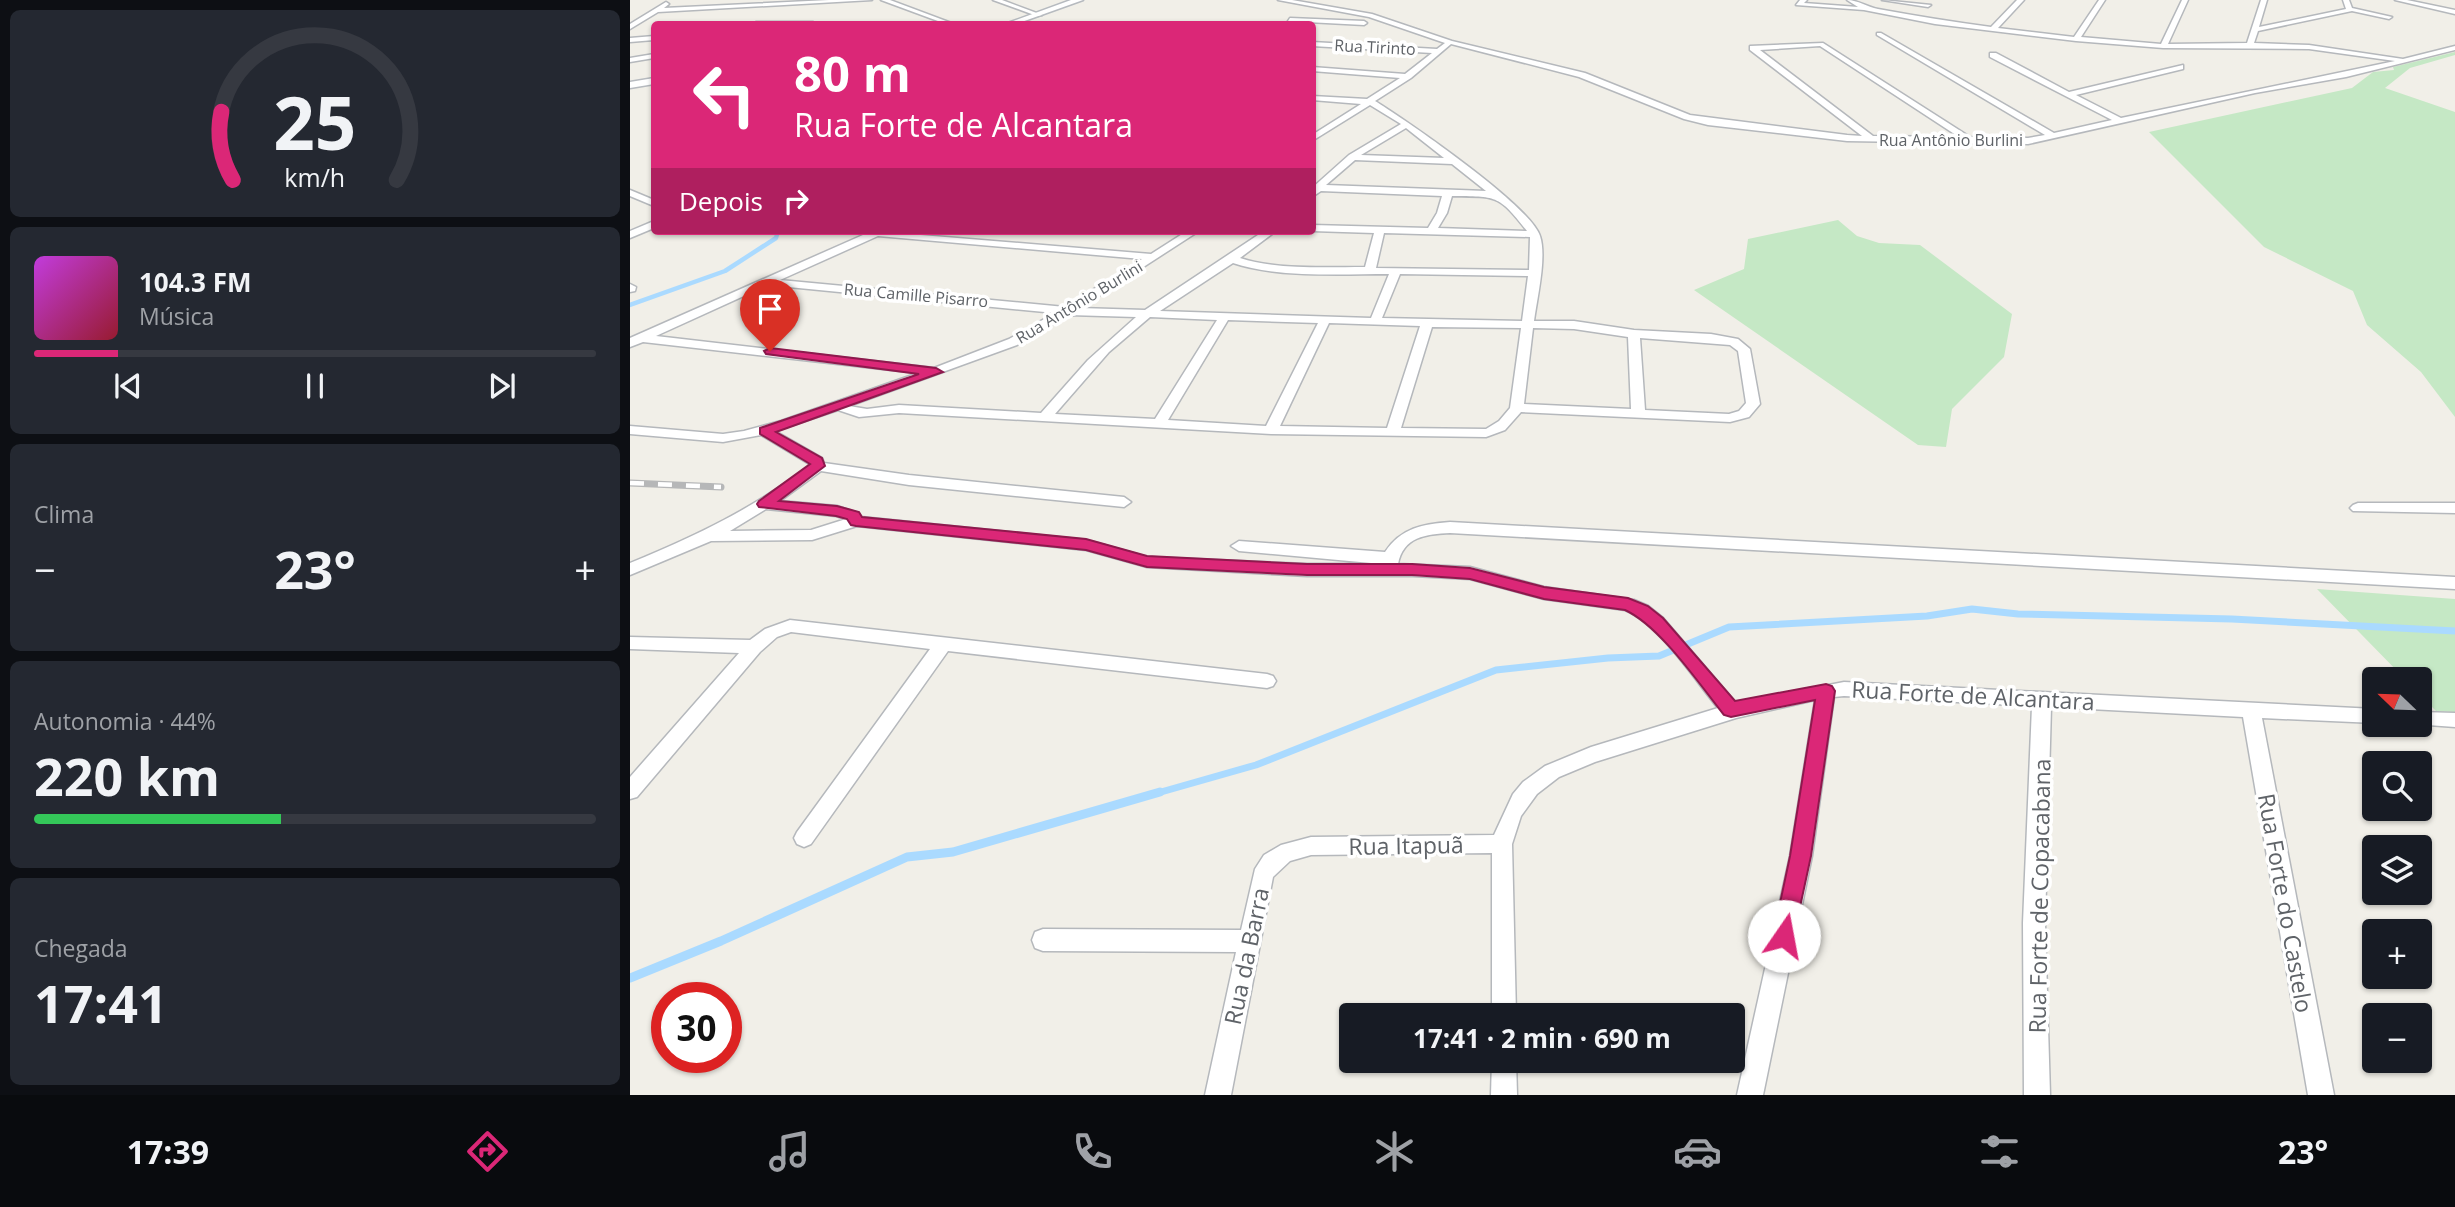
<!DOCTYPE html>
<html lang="pt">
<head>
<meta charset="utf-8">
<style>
  body { margin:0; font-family:"Open Sans",sans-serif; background:#242831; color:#f1f3f6; height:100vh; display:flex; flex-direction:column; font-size:26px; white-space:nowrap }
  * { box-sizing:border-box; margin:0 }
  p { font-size:23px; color:#9ea1a6 }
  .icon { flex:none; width:38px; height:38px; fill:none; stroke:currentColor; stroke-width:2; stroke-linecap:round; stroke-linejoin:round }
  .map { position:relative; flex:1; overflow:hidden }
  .side { display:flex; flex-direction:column; gap:10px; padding:10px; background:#0d0f14; width:630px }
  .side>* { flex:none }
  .banner { position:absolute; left:21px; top:21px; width:665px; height:214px; border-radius:7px; box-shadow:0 2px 5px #0004; background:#db2777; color:#fff; overflow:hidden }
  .needle { width:46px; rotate:293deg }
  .tools { position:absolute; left:1732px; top:667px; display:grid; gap:14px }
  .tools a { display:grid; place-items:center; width:70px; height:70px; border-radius:7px; background:#171b24; box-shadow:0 2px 5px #0004; font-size:35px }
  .speed { position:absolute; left:21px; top:982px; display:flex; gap:14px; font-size:35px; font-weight:700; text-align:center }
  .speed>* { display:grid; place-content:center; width:91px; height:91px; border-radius:50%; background:#171b24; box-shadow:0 2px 5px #0004; line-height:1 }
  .speed .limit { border:10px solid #d22; background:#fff; color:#111 }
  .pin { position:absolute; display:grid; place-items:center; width:60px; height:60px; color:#fff; margin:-72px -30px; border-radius:50% 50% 50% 0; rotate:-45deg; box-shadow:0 0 7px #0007 }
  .pin .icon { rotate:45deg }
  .me { position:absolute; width:77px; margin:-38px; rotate:12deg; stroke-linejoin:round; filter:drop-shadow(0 0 5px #0008) }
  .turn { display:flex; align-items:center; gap:24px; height:147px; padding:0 28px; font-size:32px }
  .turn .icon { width:91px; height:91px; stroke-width:2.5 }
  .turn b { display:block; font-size:49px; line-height:60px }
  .then { display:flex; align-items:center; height:66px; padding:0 28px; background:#0003; gap:14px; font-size:26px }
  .big { font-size:52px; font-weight:700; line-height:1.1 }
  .side .tile { flex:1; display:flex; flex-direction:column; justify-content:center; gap:10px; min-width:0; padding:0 24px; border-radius:10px; background:#242831 }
  .side .dial { align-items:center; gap:0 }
  .dial svg { height:182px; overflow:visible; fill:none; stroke:#363941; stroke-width:7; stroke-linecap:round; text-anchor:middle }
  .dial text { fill:#f1f3f6; stroke:none }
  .song { display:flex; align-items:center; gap:21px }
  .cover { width:84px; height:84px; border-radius:10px; background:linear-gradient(135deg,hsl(290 70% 55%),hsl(350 70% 35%)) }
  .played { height:7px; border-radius:4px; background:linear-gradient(90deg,#db2777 15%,#363941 15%) }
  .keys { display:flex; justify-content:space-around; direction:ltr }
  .heat { display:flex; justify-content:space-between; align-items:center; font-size:38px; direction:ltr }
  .charge { height:10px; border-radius:5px; background:linear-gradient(90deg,#34c759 44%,#363941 0) }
  .trip { position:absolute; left:709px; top:1003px; width:406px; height:70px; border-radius:7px; background:#171b24; box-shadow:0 2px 5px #0004; font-weight:700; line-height:70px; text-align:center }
  .menu { display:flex; height:112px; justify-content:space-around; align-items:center; background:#090b0e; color:#9ea1a6 }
  .menu .icon { width:49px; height:49px }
  .menu .on { color:#db2777 }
  .menu b { font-size:32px; color:#f1f3f6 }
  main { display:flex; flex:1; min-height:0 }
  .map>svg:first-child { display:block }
  .green { fill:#c5e8c5 }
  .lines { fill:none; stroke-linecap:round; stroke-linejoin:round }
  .stream-far2 { stroke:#aadaff; stroke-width:4.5 }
  .stream-far1 { stroke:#aadaff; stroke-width:7 }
  .stream { stroke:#aadaff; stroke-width:9 }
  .street-casing { stroke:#b5b8bc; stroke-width:3 }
  .secondary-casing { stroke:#b6babf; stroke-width:3 }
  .street { fill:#fff; fill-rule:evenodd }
  .secondary { fill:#fff; fill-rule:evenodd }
  .rail-casing { stroke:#b6b7b8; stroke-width:7 }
  .rail { stroke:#fff; stroke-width:4.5; stroke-dasharray:14; stroke-linecap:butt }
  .route { fill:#db2777; stroke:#8e194d; stroke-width:2 }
  .labels { text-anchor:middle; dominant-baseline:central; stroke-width:7; stroke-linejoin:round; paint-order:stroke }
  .far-street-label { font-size:16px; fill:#5f6368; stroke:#fff }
  .near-street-label { font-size:23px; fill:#5f6368; stroke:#fff }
</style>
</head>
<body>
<main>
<section class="side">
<div class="tile dial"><svg viewBox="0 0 100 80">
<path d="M14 69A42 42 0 1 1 86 69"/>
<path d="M14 69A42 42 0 0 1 9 39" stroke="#db2777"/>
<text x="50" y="56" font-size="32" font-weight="700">25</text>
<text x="50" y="72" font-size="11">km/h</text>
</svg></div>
<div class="tile">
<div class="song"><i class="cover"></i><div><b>104.3 FM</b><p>Música</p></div></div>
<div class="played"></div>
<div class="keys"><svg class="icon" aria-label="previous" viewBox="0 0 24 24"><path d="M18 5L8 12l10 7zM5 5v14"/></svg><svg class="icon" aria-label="pause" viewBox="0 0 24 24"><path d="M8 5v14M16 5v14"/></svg><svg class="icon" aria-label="next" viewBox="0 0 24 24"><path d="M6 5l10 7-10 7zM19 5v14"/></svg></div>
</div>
<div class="tile"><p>Clima</p>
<div class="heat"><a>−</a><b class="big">23°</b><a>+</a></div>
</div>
<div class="tile"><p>Autonomia · 44%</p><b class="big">220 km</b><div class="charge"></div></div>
<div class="tile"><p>Chegada</p><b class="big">17:41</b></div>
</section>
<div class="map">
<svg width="1825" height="1095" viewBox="0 0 1825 1095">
  <rect width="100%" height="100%" fill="#f1efe8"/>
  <g class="green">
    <path d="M1825,52V55L1780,68L1755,88L1825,112V417L1791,372L1737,325L1723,291L1634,247L1519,132L1722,88L1743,72L1764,70L1763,67Z"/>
    <path d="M1208,220L1227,236L1249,243L1290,245L1382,314L1374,357L1322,409L1316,447L1288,445L1064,290L1114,269L1118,239Z"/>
    <path d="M1687,589L1825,599V712L1806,711L1790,695V679H1775Z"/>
  </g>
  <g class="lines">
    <path class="stream-far2" d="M0,305L95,271L146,238L148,231"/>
    <path class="stream-far1" d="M524,794L626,765L866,670L978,658L1029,656L1099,627L1297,616L1342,609L1388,614L1602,619L1825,631"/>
    <path class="stream" d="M0,978L91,941L277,857L323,852L530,792"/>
    <defs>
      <g id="street">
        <path d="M199,0H242L28,12L0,29V24L36,2L39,4L34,8Z"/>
        <path d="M251,0H260L324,24H316Z"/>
        <path d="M363,0H372L412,15L407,16Z"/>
        <path d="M648,0H662L742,14L822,41L955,73L1060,115L1217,135L1232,136L1120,50V46L1193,43L1340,137L1398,138L1415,135L1247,35V33H1251L1424,133L1482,120L1360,57V53H1366L1439,92L1553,65V69L1446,95L1491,118L1765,61L1679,49L1533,48L1446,41L1305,24L1234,10L1166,5L1170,0H1177L1174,3L1228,7L1217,0C1228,0 1237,7 1248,9C1286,16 1323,22 1361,27L1387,0H1394L1368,28L1444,37L1469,0H1475L1451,37L1531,44L1552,0H1558L1538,44L1617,43L1631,0H1637L1629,27L1716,9L1713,0H1719L1722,8L1762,17L1759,19L1722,11L1628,31L1624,43L1679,45L1773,59L1825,46V50L1716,77L1625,93L1398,144L1217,141L1078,125L1054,119L949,77L821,44L781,78L745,101C776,120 901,206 910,236C917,257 907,298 904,321H944L1004,330L1081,334L1108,339L1120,349L1130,404L1119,417L1100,422L891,412L875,430L856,437L641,434L269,413L229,417L208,410L145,431L192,458L194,463L279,475L494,497L501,502L494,507L279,485L191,471L150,501L207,506L228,513L231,517L456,540L517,557L677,564H752L609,551L601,546L609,541L755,552C771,528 793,524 820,522L1825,577V589L820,533C796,534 773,537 768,564L840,567L914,587L1004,600L1018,606L1033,618L1106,703L1214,682L1745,709V723L1632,718L1704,1095H1678L1613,717L1421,707L1415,923L1420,1095H1394L1393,923L1402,706L1214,696L1204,697L1182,856L1133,1095H1107L1160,856L1185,700L1106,718L965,762L929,777L907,794L891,816L882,844L886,1015H862V853L681,855L660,861L643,877L601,1095H575L606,952L413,951L405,948L402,940L405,932L413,929L611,930L625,869L634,855L651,845L681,837L864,835L883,794L893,782L915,766L961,747L1088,708C1064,679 1029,624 995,610L914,599L840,579L783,576H677L517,567L456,550L227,526L182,540L81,541L0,575V563C66,536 124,508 181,465L131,435L93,442L0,434V426L93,434L114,431L151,421L288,373L13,342L0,347V338L242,231L521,254L557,231H569L450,308L515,310L634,231H646L610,258C646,270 697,267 735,267L744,233L682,231V225L798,228L807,213L812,196L691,191L682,197V188L719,155L771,124L740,105L682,141V135L731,104L682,100V96L737,99L770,78L682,71V67L775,74L802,53L682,46V42L807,49L815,43L739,17ZM1190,46L1329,137L1243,136L1130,50ZM776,128L814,158L731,155ZM725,160L822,164L856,191L696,185ZM822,196C867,197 868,194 897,231L808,228L817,213ZM754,233L900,237L899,270L746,268ZM248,236L512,259L435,307L150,280ZM603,263C647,278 712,274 759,274L741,318L530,311ZM770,274L898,276L892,321L752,318ZM138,285L425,313L379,339L304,368L26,336ZM439,315L506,317L458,360L411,413L269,405L237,409L219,406L387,345ZM520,317L587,320L525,419L425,414L479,352ZM598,320L688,323L636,426L538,420ZM699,323L790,326L757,428L650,426ZM802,327L891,328L880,408L869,421L856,429L771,428ZM903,328L944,329L998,337L1001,409L894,404ZM1010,338L1100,345L1108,351L1116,403L1109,411L1099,414L1015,410ZM136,509L206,516L216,519L181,530L100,531Z"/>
        <path d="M1252,0L1301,5L1298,7Z"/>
        <path d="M1765,0H1777L1825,10V14Z"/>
        <path d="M660,18L734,21L737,23L734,25L658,21Z"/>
        <path d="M126,22H183L186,24H123Z"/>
        <path d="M24,36V40L0,42V38Z"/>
        <path d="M24,54V58L0,62V58Z"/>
        <path d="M0,190L24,200V206L0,196Z"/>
        <path d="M24,221V228L0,238V231Z"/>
        <path d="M0,284L6,287L5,291L0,292Z"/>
        <path d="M1728,503H1825V513L1723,511L1720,508L1723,505Z"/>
        <path d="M160,620L637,674L643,676L646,681L643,686L637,688L318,651L181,844L174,847L167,844L164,838L167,832L300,649L161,632L147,637L130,652L7,797L0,799V777L109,653L0,649V637L120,640L135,629Z"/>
        <path d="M1790,712L1825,713V727L1784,724H1790Z"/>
        <path d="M862,1060H886L887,1095H861Z"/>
      </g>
      <g id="secondary">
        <path d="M441,0H453L386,24H375Z"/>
        <path d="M24,78V84L0,88V82Z"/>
      </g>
    </defs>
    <use href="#street" class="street-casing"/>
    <use href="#secondary" class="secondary-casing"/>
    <use href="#street" class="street"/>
    <use href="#secondary" class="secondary"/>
    <defs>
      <path id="rail" d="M0,483L91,487"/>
    </defs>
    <use href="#rail" class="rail-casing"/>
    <use href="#rail" class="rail"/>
  </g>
  <path class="route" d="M140,348L306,368L313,372L146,432L192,458L195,466L149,501L207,506L229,512L232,517L456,539L517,556L677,564H782L840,568L914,587L998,598L1018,606L1033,618L1105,701L1196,684L1202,686L1205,691L1181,856L1162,944L1154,947L1146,944L1143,936L1160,856L1185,700L1101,717L1094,715C1069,684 1030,626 995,610L914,599L840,579L782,575H677L517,567L456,550L226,526L221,525L217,519L206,516L129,507L127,504L129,501L180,464L130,434V428L289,374L136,354L134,351Z"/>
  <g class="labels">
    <g class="far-street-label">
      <text transform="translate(745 47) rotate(3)">Rua Tirinto</text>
      <text x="1321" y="140">Rua Antônio Burlini</text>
      <text transform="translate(286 295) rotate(5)">Rua Camille Pisarro</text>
      <text transform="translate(449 302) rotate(-31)">Rua Antônio Burlini</text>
    </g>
    <g class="near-street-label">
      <text transform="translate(1343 695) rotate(3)">Rua Forte de Alcantara</text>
      <text transform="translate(776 845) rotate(-1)">Rua Itapuã</text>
      <text transform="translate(1409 896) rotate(-89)">Rua Forte de Copacabana</text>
      <text transform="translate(1656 903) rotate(80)">Rua Forte do Castelo</text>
      <text transform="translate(616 956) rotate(-78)">Rua da Barra</text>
    </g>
  </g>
</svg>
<div class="tools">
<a><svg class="needle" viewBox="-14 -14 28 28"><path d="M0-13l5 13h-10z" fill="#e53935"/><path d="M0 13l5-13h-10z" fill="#9ea1a6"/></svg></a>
<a><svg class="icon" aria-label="search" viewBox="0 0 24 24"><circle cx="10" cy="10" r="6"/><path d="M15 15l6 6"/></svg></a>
<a><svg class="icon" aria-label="layers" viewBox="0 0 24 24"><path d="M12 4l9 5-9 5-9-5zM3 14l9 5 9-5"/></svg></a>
<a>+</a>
<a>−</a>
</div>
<div class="speed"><div class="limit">30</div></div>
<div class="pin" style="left:140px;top:351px;background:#d93025"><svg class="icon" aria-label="arrive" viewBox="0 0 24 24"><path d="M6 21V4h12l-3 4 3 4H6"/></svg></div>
<svg class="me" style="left:1154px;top:936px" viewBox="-20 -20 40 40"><circle r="19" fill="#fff"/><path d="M0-13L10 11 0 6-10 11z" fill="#db2777"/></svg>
<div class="trip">17:41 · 2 min · 690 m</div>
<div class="banner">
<div class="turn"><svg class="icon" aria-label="left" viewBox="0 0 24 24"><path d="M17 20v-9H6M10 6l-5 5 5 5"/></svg><div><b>80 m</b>Rua Forte de Alcantara</div></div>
<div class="then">Depois<svg class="icon" aria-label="right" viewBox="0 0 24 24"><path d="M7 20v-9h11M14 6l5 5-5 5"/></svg></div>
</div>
</div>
</main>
<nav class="menu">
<b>17:39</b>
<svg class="icon on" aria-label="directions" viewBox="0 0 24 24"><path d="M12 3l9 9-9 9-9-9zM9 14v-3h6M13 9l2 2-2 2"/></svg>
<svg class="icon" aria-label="music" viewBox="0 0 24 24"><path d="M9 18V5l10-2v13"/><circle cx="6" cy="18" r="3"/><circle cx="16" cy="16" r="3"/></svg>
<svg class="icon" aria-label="phone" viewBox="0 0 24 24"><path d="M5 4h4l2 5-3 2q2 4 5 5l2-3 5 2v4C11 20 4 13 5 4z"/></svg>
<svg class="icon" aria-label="climate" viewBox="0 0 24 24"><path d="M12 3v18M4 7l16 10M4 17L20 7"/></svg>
<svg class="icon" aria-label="car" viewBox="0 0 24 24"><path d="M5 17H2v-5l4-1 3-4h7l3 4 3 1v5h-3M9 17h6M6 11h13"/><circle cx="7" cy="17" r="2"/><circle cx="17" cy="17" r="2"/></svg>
<svg class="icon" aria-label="filters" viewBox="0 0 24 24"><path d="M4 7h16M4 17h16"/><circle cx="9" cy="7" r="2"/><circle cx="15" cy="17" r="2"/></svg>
<b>23°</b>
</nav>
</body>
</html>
